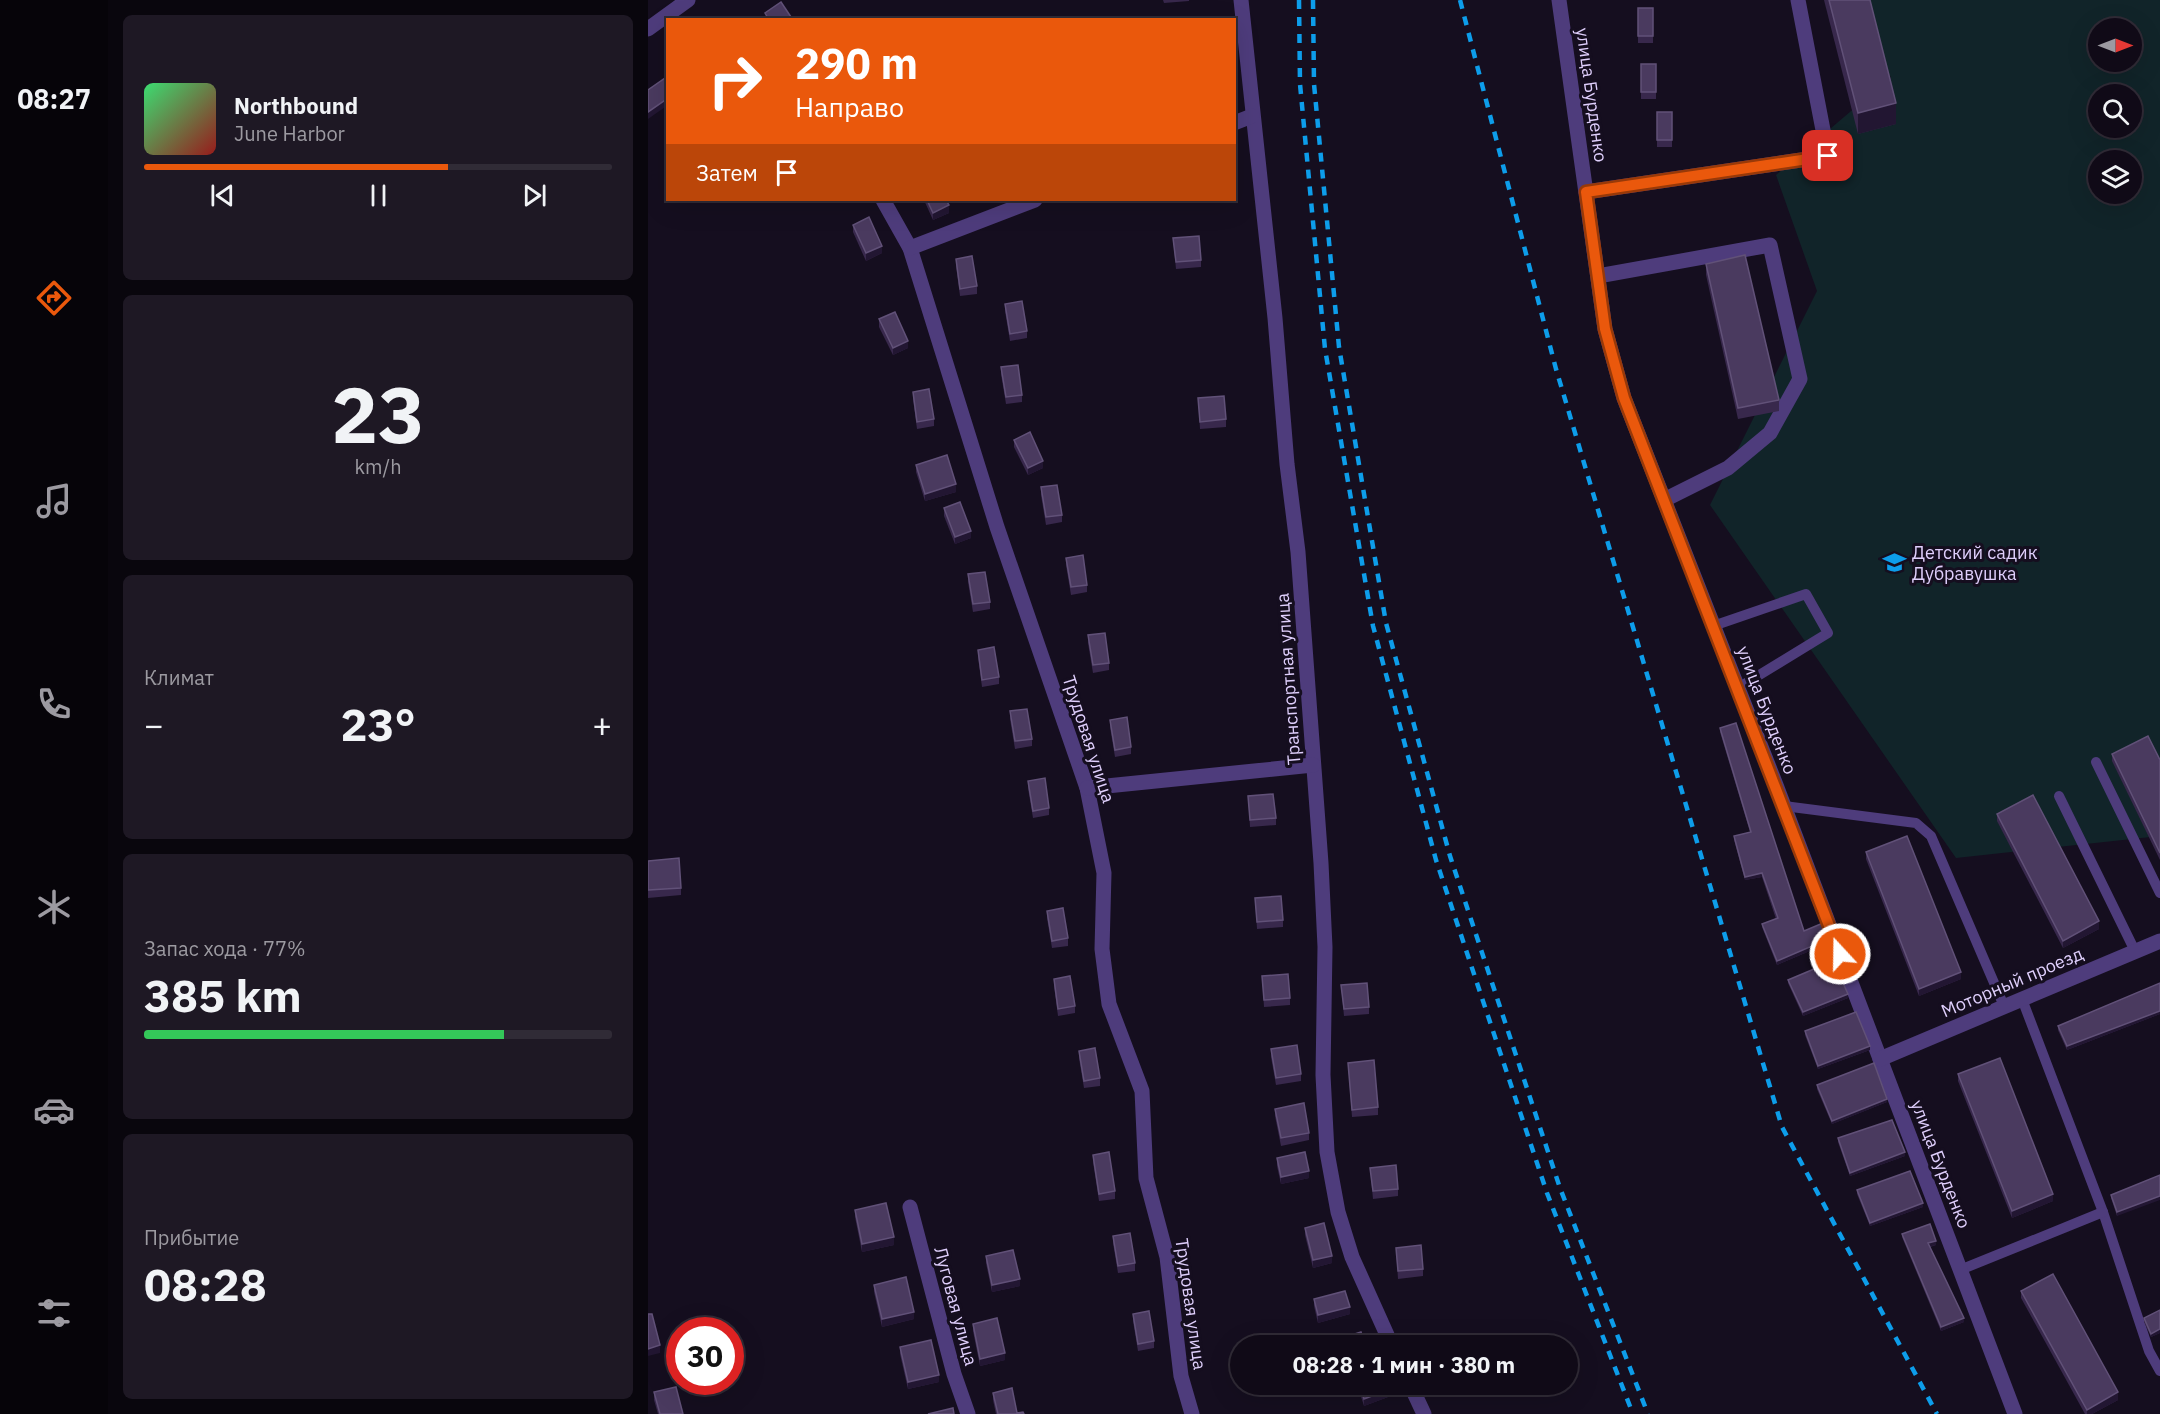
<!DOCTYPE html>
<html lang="ru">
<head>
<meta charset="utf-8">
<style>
  body { margin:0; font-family:"IBM Plex Sans",sans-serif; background:#1e1824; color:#f1f3f6; height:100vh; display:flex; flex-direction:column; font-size:22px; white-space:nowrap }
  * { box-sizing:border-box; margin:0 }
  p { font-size:20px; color:#9c9aa1 }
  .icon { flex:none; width:33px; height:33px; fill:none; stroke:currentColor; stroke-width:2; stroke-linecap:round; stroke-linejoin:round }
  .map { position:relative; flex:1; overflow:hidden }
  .panel { display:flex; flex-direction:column; gap:15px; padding:15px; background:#09060d; width:540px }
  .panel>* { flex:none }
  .banner { position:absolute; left:18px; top:18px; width:570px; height:183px; border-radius:0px; box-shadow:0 6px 24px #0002,0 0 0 2px #302b36; background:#ea580c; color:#fff; overflow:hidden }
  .needle { width:39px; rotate:90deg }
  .buttons { position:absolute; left:1440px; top:18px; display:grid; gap:12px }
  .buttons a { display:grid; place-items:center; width:54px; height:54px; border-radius:50%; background:#100a17; box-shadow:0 6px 24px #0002,0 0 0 2px #302b36; font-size:30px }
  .speed { position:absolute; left:18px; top:1317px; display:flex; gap:12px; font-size:30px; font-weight:700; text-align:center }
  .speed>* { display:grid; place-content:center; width:78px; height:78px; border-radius:50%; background:#100a17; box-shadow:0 6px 24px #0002,0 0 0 2px #302b36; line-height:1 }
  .speed .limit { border:9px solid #d22; background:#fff; color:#111 }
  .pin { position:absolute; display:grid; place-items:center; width:51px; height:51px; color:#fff; margin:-26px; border-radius:12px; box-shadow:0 3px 9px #0006 }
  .me { position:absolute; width:66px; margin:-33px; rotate:339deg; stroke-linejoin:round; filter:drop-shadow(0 0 4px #0008) }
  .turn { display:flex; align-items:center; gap:21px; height:126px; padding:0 30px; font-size:27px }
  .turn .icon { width:78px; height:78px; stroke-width:2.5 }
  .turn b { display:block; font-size:42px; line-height:51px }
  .then { display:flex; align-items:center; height:57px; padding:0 30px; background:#0003; gap:12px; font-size:22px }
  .big { font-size:45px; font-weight:800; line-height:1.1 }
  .panel .card { flex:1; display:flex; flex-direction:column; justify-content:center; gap:9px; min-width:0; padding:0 21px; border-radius:9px; background:#1e1824 }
  .panel .dial { align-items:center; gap:0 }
  .dial b { font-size:78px; line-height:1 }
  .song { display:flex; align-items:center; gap:18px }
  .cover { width:72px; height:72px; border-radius:9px; background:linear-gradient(135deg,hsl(140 70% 55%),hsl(0 70% 35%)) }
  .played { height:6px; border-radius:3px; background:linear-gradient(90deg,#ea580c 65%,#302b36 65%) }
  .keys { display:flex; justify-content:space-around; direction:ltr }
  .heat { display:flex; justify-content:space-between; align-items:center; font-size:33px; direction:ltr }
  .charge { height:9px; border-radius:4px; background:linear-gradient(90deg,#34c759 77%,#302b36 0) }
  .trip { position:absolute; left:582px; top:1335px; width:348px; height:60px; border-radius:30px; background:#100a17; box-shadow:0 6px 24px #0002,0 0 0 2px #302b36; font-weight:800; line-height:60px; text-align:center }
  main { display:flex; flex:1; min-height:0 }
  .tabs { display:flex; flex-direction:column; width:108px; justify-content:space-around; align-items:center; background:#060409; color:#9c9aa1 }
  .tabs .icon { width:42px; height:42px }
  .tabs .selected { color:#ea580c }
  .tabs b { font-size:27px; color:#f1f3f6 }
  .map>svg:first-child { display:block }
  .green { fill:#112429; fill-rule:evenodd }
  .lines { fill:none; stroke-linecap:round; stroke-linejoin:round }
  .lane { stroke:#4e3c7c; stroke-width:10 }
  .street { stroke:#4e3c7c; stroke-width:15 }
  .rail { stroke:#0d9dea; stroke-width:4.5; stroke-dasharray:9 8; stroke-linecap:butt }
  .wall { fill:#38284c }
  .shaded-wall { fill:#221632 }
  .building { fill:#4a3a5f; stroke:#615178; stroke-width:1.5 }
  .route-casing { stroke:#983908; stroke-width:15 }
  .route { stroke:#ea580c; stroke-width:10 }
  .labels { text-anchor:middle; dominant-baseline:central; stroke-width:6; stroke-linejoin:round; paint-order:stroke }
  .street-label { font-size:18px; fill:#dfcffc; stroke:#150e1f }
  .poi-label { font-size:18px; fill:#dfcffc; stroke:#150e1f; text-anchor:start }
</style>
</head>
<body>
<main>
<nav class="tabs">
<b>08:27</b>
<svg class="icon selected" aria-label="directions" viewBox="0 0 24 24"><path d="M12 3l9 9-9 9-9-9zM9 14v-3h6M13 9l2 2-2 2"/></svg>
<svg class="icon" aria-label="music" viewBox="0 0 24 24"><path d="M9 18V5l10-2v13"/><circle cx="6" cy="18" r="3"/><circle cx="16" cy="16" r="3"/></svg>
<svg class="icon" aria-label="phone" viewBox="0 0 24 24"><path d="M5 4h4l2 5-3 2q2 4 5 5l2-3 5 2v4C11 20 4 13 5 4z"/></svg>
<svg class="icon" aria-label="climate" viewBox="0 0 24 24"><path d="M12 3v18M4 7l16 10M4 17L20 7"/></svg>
<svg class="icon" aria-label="car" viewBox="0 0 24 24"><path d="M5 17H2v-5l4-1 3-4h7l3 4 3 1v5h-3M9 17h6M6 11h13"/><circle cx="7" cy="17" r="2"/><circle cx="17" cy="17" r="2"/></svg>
<svg class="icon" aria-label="filters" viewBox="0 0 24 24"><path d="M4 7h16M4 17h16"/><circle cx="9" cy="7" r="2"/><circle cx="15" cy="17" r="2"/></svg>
</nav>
<section class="panel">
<div class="card">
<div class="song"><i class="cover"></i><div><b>Northbound</b><p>June Harbor</p></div></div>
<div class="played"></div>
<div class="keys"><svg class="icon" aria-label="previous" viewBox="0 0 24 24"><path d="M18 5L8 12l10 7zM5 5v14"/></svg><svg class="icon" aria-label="pause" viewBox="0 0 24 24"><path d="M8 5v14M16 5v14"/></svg><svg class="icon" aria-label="next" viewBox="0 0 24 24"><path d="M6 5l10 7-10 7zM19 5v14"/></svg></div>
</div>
<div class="card dial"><b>23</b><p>km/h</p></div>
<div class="card"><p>Климат</p>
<div class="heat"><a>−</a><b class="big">23°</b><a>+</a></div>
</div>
<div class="card"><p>Запас хода · 77%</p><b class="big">385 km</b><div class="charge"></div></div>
<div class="card"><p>Прибытие</p><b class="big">08:28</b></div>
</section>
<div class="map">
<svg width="1512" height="1414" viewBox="0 0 1512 1414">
  <rect width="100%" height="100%" fill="#150e1f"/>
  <path class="green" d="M1179,0H1512V836L1308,858L1062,505L1169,291L1128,175L1243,77ZM1450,28H1484V62H1450ZM1450,94H1484V128H1450ZM1450,160H1484V194H1450Z"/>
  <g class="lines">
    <g class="lane">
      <path d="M1065,626L1158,594L1180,633L1090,688"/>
      <path d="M1448,762L1512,893"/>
      <path d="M1411,796L1487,951"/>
      <path d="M1136,806L1268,823L1283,836L1356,1006"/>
      <path d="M1374,999L1455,1212L1501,1351L1512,1371"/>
      <path d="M1312,1270L1455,1212"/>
    </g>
    <g class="street">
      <path d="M593,0L627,318L639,464L650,552L673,863L677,947L675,1075L679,1152L690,1212L704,1257L744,1346"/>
      <path d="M911,0L957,329L976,398L1128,785L1367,1414"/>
      <path d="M0,29L40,0"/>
      <path d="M586,123L604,116"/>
      <path d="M938,192L1180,156L1150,0"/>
      <path d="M235,200L262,248L349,527L439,788L456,873L454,949L461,1004L494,1091L498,1178L519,1257L533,1376L544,1414"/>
      <path d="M262,248L387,200"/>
      <path d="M950,276L1122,245L1152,379L1122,433L1080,468L1016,500"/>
      <path d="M439,788L665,765"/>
      <path d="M1232,1059L1512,941"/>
      <path d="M262,1207L306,1374L320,1414"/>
      <path d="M762,1384L776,1414"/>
    </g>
    <g class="rail">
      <path d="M651,0L652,84L677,349L725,626L788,860L899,1193L985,1414"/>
      <path d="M665,0L666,84L691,347L738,623L802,856L912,1188L1000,1414"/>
      <path d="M812,0L908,369L1134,1127L1289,1414"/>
    </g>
  </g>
  <g class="wall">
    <path d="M515,0H541V1L516,3Z"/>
    <path d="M1176,0H1222L1248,124L1210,134Z"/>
    <rect x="990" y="8" width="15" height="35"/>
    <rect x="993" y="64" width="15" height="35"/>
    <rect x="1009" y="112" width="15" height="35"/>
    <path d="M276,200H298L301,213L285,220Z"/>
    <path d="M522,200H548L522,202Z"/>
    <path d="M205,225L234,253L218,261L205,232Z"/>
    <path d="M525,238L553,260V267L528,269Z"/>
    <path d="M308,259L329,286V294L312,296L308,266Z"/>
    <path d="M1058,264L1131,400V411L1090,419L1058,275Z"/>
    <path d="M357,304L379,331V338L362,341L357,311Z"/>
    <path d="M231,319L260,348L245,355L231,327Z"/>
    <path d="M353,367L374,395V402L358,404L353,374Z"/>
    <path d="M265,392L286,419V426L269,429L265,399Z"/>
    <path d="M550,398L578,419V427L552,429Z"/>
    <path d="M366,440L395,468L380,475L366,447Z"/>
    <path d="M268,465L308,492L277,501L268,472Z"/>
    <path d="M393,487L414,515V522L398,525L393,495Z"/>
    <path d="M296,508L323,538L307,544L296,516Z"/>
    <path d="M418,558L439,585V592L423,595L418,565Z"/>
    <path d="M320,574L342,602V609L325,612L320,582Z"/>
    <path d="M440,635L461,663V670L445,673L440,643Z"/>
    <path d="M330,650L351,677V684L334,687L330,657Z"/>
    <path d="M362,711L384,739V746L367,749L362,719Z"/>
    <path d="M462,720L483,747V754L467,757L462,727Z"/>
    <path d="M1072,728L1156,931L1183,942L1129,965L1114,927V924L1128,919L1114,877L1097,880L1086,840V836L1102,832L1072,732Z"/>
    <path d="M1464,754L1512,760V860L1464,761Z"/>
    <path d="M380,781L401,808V815L385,818L380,788Z"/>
    <path d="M600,796L628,818V825L602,827Z"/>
    <path d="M1349,814L1451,929L1415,948L1349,821Z"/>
    <path d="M1218,852L1313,979L1271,996L1218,859Z"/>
    <path d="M0,861L33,888V895L0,898Z"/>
    <path d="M607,898L635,920V927L609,929Z"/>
    <path d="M399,911L420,938V946L404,948L399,918Z"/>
    <path d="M614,976L642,998V1005L616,1007Z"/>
    <path d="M406,979L427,1006V1013L410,1016L406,986Z"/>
    <path d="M1140,980L1200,998L1155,1016L1140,983Z"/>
    <path d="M1512,983V1014L1419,1050L1410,1030V1026Z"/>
    <path d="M693,985L721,1007V1014L696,1016Z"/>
    <path d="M1157,1031L1222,1050L1170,1069L1157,1035Z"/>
    <path d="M623,1049L653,1074V1081L628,1085L623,1057Z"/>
    <path d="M431,1051L452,1078V1086L436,1088L431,1058Z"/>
    <path d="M700,1063L730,1107V1115L704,1117Z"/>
    <path d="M1310,1074L1405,1201L1364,1218L1310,1081Z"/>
    <path d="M1169,1085L1239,1102L1184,1124L1169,1089Z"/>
    <path d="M627,1109L661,1133V1140L633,1146L627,1116Z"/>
    <path d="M1190,1138L1257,1156L1202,1176L1190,1142Z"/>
    <path d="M445,1155L467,1191V1199L451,1201L445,1162Z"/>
    <path d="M629,1158L661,1178L633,1184L629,1166Z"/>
    <path d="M722,1168L750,1189V1196L725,1199Z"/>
    <path d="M1512,1175L1469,1216L1463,1198V1195Z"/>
    <path d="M1209,1190L1275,1207L1222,1226L1209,1194Z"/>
    <path d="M207,1210L246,1245L214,1252L207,1217Z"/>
    <path d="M657,1228L684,1263L665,1268L657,1235Z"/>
    <path d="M1254,1234L1288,1245L1282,1247L1316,1322L1293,1331L1254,1237Z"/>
    <path d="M465,1236L487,1263V1271L470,1273L465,1243Z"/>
    <path d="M748,1248L775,1269V1276L750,1279Z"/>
    <path d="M338,1256L372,1286L344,1292L338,1263Z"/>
    <path d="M226,1285L266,1319L234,1327L226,1292Z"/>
    <path d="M1373,1291L1470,1400L1444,1414H1437L1373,1298Z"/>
    <path d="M666,1299L702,1314L670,1323L666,1306Z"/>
    <path d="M1512,1310V1333L1503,1337L1496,1322V1318Z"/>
    <path d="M485,1314L506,1341V1348L490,1351L485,1321Z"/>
    <path d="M325,1324L357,1360L332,1366L325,1331Z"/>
    <path d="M252,1347L291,1382L260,1389L252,1354Z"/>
    <path d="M709,1384H738L740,1397L716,1406Z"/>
    <path d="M6,1392L35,1414H10L6,1400Z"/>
    <path d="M345,1393L369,1413L376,1414H348L345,1400Z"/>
  </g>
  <g class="shaded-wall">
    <path d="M20,98V105L0,119V112Z"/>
    <path d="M1248,103V124L1210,134V113Z"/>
    <path d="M301,205V213L285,220V213Z"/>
    <path d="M234,246V253L218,261V253Z"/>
    <path d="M260,341V348L245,355V348Z"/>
    <path d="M395,461V468L380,475V468Z"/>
    <path d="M308,484V492L277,501V494Z"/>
    <path d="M323,531V538L307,544V537Z"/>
    <path d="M1114,873V877L1097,880V877Z"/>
    <path d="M1451,921V929L1415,948V941Z"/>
    <path d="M1183,938V942L1129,965V961Z"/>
    <path d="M1313,972V979L1271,996V989Z"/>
    <path d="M1200,994V998L1155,1016V1012Z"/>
    <path d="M1512,1011V1014L1419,1050V1046Z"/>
    <path d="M1222,1046V1050L1170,1069V1066Z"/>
    <path d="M1239,1099V1102L1184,1124V1121Z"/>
    <path d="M1257,1152V1156L1202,1176V1173Z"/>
    <path d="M661,1171V1178L633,1184V1177Z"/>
    <path d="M1405,1194V1201L1364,1218V1211Z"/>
    <path d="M1512,1196V1200L1469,1216V1212Z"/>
    <path d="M1275,1203V1207L1222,1226V1223Z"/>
    <path d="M246,1237V1245L214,1252V1244Z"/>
    <path d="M1288,1241V1245L1280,1247V1243Z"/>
    <path d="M684,1256V1263L665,1268V1260Z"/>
    <path d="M372,1279V1286L344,1292V1285Z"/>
    <path d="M702,1307V1314L670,1323V1315Z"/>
    <path d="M266,1312V1319L234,1327V1319Z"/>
    <path d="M1316,1318V1322L1293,1331V1327Z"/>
    <path d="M1512,1329V1333L1503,1337V1334Z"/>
    <path d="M12,1345V1353L0,1356V1349Z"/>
    <path d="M357,1353V1360L332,1366V1359Z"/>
    <path d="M291,1375V1382L260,1389V1382Z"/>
    <path d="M740,1390V1397L716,1406V1399Z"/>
    <path d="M1470,1392V1400L1444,1414H1439V1410Z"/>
  </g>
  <g class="building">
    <path d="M1181,0H1222L1248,103L1210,113Z"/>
    <path d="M133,2L143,17L140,20H121L117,13Z"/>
    <rect x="990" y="8" width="15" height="28"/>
    <rect x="993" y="64" width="15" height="28"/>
    <path d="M20,76V98L0,112V90Z"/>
    <rect x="1009" y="112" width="15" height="28"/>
    <path d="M279,200H298L301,205L285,213Z"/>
    <path d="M221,217L234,246L218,253L205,225Z"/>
    <path d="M551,236L553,260L528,262L525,238Z"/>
    <path d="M1097,255L1131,400L1090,408L1058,264Z"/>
    <path d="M324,256L329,286L312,289L308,259Z"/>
    <path d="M374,301L379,331L362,334L357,304Z"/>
    <path d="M247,312L260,341L245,348L231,319Z"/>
    <path d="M370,365L374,395L358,397L353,367Z"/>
    <path d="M281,389L286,419L269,422L265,392Z"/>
    <path d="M576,396L578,419L552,422L550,398Z"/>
    <path d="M382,432L395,461L380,468L366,440Z"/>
    <path d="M299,455L308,484L277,494L268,465Z"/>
    <path d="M409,485L414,515L398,517L393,487Z"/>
    <path d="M312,502L323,531L307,537L296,508Z"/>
    <path d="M435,555L439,585L423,587L418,558Z"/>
    <path d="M337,572L342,602L325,604L320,574Z"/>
    <path d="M457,633L461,663L445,665L440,635Z"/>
    <path d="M346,647L351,677L334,680L330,650Z"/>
    <path d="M379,709L384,739L367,741L362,711Z"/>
    <path d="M479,717L483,747L467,750L462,720Z"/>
    <path d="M1088,723L1156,931L1175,923L1183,938L1129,961L1114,924L1130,918L1114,873L1097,877L1086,836L1103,832L1072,728Z"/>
    <path d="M1500,736L1512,760V853L1464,754Z"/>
    <path d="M397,778L401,808L385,811L380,781Z"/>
    <path d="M625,794L628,818L602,820L600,796Z"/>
    <path d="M1385,795L1451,921L1415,941L1349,814Z"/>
    <path d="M1259,836L1313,972L1271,989L1218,852Z"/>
    <path d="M31,858L33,888L0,890V861Z"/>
    <path d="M633,896L635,920L609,922L607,898Z"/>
    <path d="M415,908L420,938L404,941L399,911Z"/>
    <path d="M1185,961L1200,994L1155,1012L1140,980Z"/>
    <path d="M640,974L642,998L616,1000L614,976Z"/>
    <path d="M422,976L427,1006L410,1009L406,979Z"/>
    <path d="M719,983L721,1007L696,1009L693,985Z"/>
    <path d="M1512,983V1011L1419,1046L1410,1026Z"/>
    <path d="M1208,1012L1222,1046L1170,1066L1157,1031Z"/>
    <path d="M649,1045L653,1074L628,1078L623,1049Z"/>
    <path d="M447,1048L452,1078L436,1081L431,1051Z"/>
    <path d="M1352,1058L1405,1194L1364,1211L1310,1074Z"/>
    <path d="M726,1060L730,1107L704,1110L700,1063Z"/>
    <path d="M1226,1063L1239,1099L1184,1121L1169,1085Z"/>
    <path d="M656,1103L661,1133L633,1138L627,1109Z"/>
    <path d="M1244,1120L1257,1152L1202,1173L1190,1138Z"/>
    <path d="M461,1152L467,1191L451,1194L445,1155Z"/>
    <path d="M657,1152L661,1171L633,1177L629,1158Z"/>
    <path d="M748,1165L750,1189L725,1191L722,1168Z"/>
    <path d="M1262,1171L1275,1203L1222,1223L1209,1190Z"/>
    <path d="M1512,1175V1196L1469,1212L1463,1195Z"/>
    <path d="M238,1203L246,1237L214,1244L207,1210Z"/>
    <path d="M676,1223L684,1256L665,1260L657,1228Z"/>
    <path d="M1282,1224L1288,1241L1280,1243L1316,1318L1293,1327L1254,1234Z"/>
    <path d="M482,1233L487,1263L470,1266L465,1236Z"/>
    <path d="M773,1245L775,1269L750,1271L748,1248Z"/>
    <path d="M365,1250L372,1279L344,1285L338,1256Z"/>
    <path d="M1405,1274L1470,1392L1439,1410L1373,1291Z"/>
    <path d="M258,1277L266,1312L234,1319L226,1285Z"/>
    <path d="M697,1291L702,1307L670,1315L666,1299Z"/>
    <path d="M1512,1310V1329L1503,1334L1496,1318Z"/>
    <path d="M501,1311L506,1341L490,1344L485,1314Z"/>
    <path d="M0,1314H4L12,1345L0,1349Z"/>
    <path d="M349,1318L357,1353L332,1359L325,1324Z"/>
    <path d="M713,1332L718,1346H690L688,1340Z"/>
    <path d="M283,1340L291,1375L260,1382L252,1347Z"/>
    <path d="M711,1384H738L740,1390L716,1399Z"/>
    <path d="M28,1387L35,1414H12L6,1392Z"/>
    <path d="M364,1388L369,1413L375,1412L376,1414H350L345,1393Z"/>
    <path d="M305,1408L306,1414H280Z"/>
  </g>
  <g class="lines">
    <defs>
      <path id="route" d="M1180,156L938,192L957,329L976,398L1192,954"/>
    </defs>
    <use href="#route" class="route-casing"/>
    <use href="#route" class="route"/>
  </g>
  <defs>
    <symbol id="school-bare" viewBox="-9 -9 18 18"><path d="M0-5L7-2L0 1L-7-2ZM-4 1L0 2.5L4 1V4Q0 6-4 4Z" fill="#0d9dea" stroke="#150e1f" stroke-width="2.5" paint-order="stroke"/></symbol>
  </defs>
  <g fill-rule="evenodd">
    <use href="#school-bare" x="1230" y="546" width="33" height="33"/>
  </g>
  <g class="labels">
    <g class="street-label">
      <text transform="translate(944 95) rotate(82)">улица Бурденко</text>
      <text transform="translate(640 679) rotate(-94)">Транспортная улица</text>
      <text transform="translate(1119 710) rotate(69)">улица Бурденко</text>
      <text transform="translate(441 739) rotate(72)">Трудовая улица</text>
      <text transform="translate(1364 982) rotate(-23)">Моторный проезд</text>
      <text transform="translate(1293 1164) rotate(69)">улица Бурденко</text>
      <text transform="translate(543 1304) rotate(82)">Трудовая улица</text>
      <text transform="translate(308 1306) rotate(75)">Луговая улица</text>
    </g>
    <g class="poi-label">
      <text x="1264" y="552">Детский садик<tspan x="1264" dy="21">Дубравушка</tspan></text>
    </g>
  </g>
</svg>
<div class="buttons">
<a><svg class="needle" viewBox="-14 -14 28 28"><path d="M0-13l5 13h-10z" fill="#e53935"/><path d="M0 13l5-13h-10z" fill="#9c9aa1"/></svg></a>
<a><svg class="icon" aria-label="search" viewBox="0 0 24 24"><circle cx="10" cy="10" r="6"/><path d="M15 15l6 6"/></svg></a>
<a><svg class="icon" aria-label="layers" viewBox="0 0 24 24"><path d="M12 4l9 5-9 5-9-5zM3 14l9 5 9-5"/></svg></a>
</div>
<div class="speed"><div class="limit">30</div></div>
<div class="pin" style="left:1180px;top:156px;background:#d93025"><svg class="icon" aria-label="arrive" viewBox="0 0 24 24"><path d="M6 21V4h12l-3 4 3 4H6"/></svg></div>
<svg class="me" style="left:1192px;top:954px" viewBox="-20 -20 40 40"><circle r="17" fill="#ea580c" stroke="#fff" stroke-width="3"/><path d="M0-11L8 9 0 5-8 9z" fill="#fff"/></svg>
<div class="trip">08:28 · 1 мин · 380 m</div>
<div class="banner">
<div class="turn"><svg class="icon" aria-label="right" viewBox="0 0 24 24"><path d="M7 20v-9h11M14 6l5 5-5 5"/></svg><div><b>290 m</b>Направо</div></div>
<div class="then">Затем<svg class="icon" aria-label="arrive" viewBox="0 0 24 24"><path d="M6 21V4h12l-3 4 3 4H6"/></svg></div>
</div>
</div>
</main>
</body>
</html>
